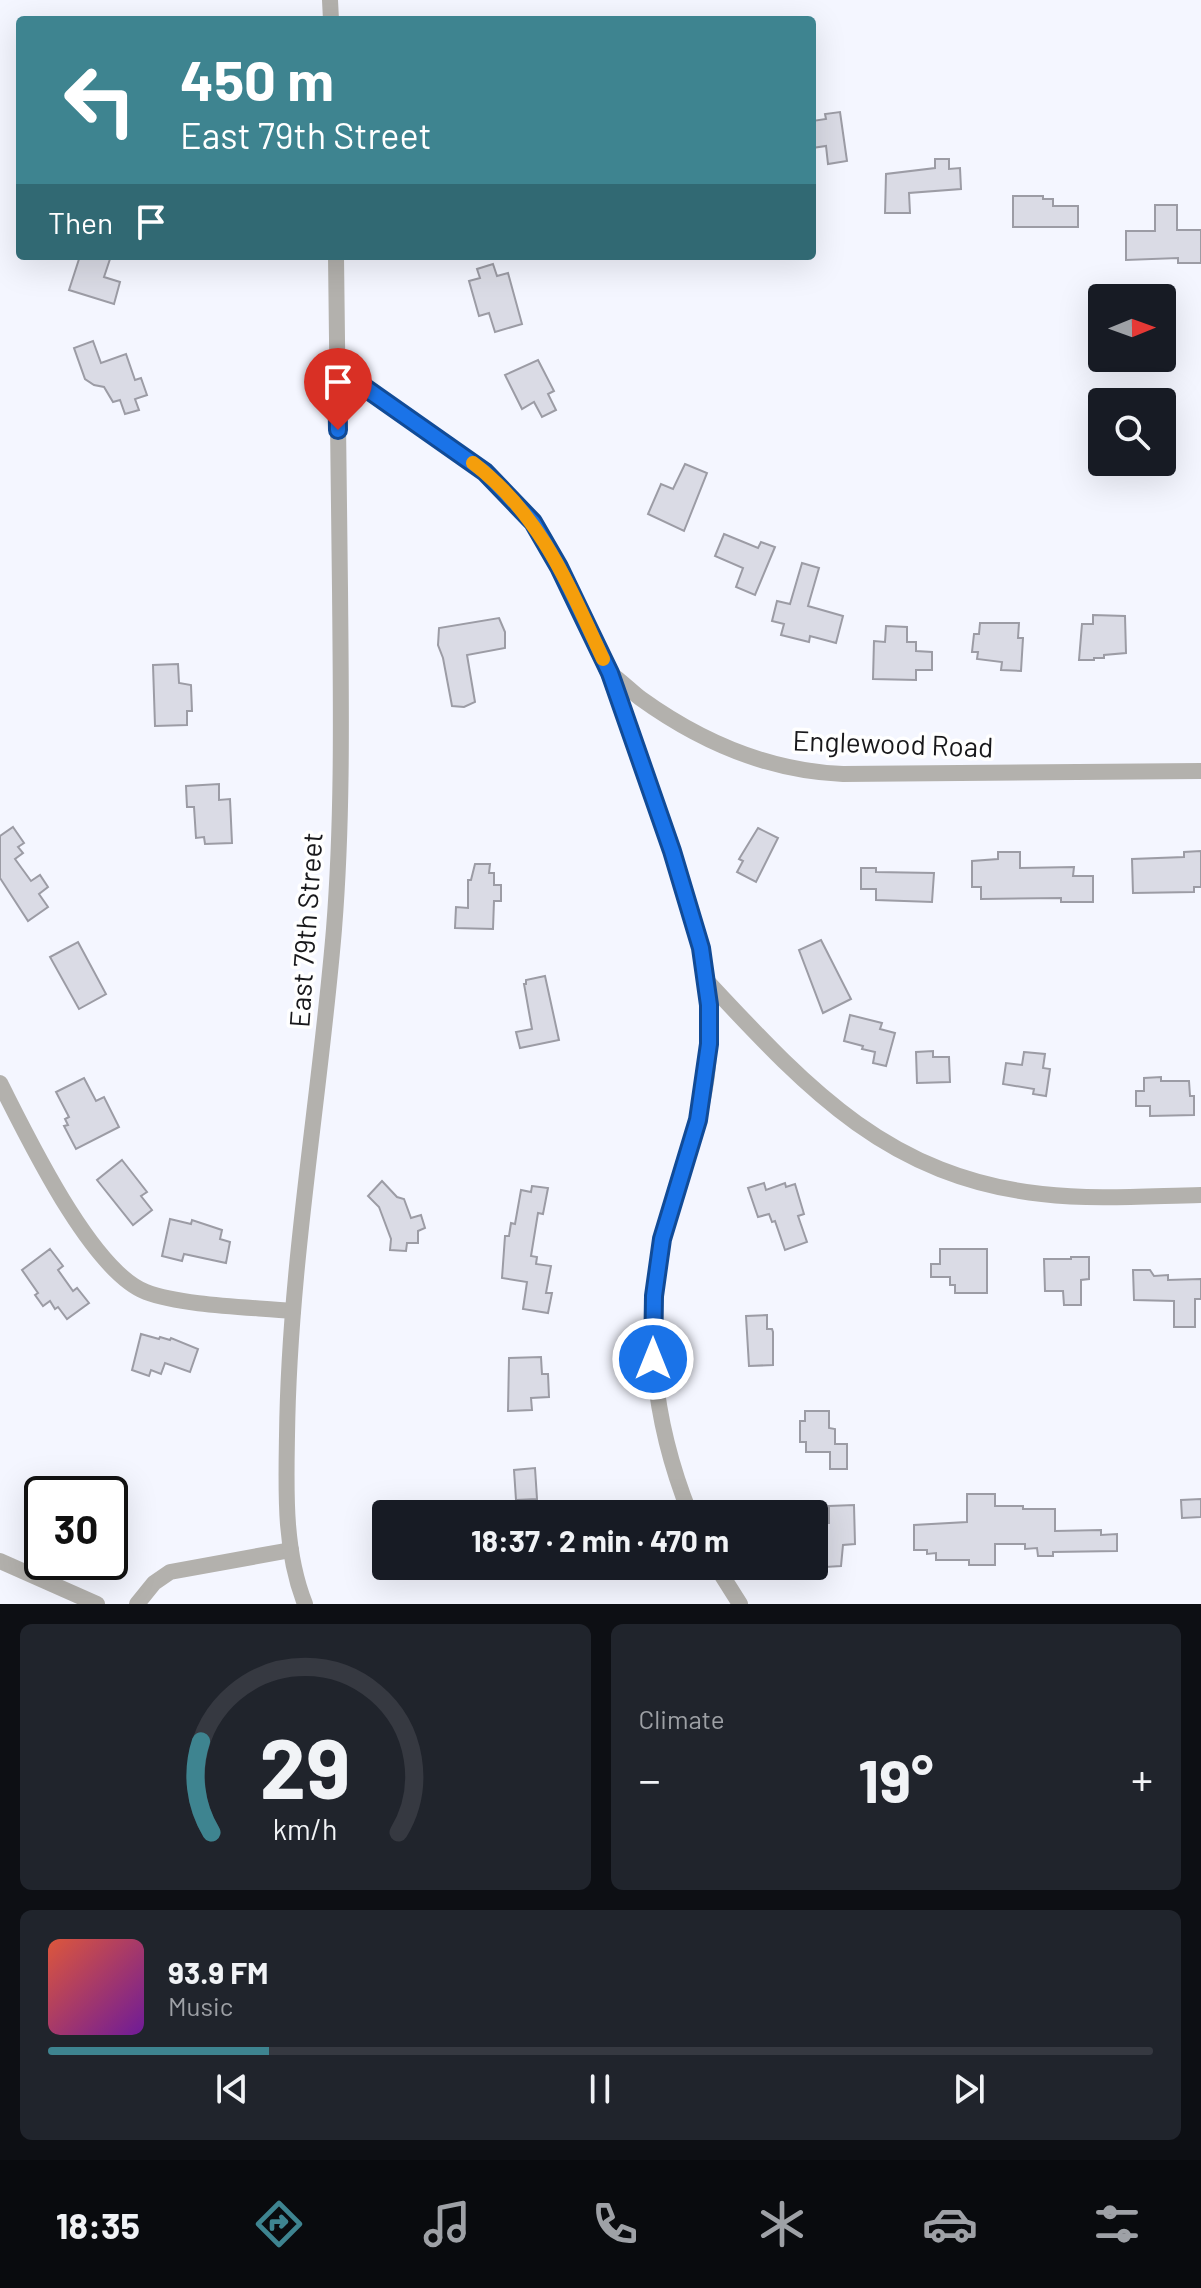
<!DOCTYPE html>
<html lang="en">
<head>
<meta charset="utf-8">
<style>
  body { margin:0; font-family:Barlow,sans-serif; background:#20242c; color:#f1f3f6; height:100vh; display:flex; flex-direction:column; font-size:30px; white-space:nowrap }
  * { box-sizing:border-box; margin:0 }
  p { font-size:26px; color:#9ea1a6 }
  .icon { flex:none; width:44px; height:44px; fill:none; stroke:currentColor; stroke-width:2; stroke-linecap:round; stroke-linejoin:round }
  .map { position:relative; height:1604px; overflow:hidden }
  .sheet { display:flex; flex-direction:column; gap:20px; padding:20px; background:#0d0f14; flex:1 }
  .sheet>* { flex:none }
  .banner { position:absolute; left:16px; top:16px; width:800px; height:244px; border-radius:8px; box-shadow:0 8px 32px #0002; background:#3e8490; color:#fff; overflow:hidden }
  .needle { width:52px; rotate:89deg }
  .fabs { position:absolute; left:1088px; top:284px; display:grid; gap:16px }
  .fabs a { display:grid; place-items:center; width:88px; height:88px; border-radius:8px; background:#171b24; box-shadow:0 8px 32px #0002; font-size:40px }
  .speed { position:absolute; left:24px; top:1476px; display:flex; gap:16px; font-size:40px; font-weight:700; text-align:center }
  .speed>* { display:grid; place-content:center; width:104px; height:104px; border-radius:50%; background:#171b24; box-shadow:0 8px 32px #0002; line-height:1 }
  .speed .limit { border:4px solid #111; border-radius:12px; background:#fff; color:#111 }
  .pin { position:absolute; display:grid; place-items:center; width:68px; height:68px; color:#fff; margin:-82px -34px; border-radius:50% 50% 50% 0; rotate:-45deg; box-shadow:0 0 8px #0007 }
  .pin .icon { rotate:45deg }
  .me { position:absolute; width:88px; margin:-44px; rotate:0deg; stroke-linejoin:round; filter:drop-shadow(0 0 6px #0008) }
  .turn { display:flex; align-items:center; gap:28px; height:168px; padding:0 32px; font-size:36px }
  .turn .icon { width:104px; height:104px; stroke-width:2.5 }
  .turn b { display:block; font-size:56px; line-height:68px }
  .then { display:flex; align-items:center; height:76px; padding:0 32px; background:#0003; gap:16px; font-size:30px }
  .big { font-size:60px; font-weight:700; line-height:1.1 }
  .sheet .tile { flex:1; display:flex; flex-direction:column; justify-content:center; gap:12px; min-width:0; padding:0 28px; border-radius:12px; background:#20242c }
  .sheet .dial { align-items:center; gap:0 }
  .dial svg { height:208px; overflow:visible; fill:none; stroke:#363941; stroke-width:7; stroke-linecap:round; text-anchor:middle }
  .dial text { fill:#f1f3f6; stroke:none }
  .song { display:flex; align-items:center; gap:24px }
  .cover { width:96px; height:96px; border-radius:12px; background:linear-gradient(135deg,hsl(10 70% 55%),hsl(280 70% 35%)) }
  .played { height:8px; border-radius:4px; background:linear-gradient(90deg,#3e8490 20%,#363941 20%) }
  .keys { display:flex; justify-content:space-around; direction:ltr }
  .heat { display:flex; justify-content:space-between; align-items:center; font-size:44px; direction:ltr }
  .sheet .tiles { flex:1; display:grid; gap:20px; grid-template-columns:1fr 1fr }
  .tile:last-child { grid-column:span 2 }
  .trip { position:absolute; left:372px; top:1500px; width:456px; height:80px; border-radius:8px; background:#171b24; box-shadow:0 8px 32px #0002; font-weight:700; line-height:80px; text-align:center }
  .menu { display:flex; height:128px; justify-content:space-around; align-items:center; background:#090b0e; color:#9ea1a6 }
  .menu .icon { width:56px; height:56px }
  .menu .on { color:#3e8490 }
  .menu b { font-size:36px; color:#f1f3f6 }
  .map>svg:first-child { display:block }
  .building { fill:#dadbe5; stroke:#9c9ca5; stroke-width:2 }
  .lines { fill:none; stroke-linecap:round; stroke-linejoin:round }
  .minor { stroke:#b3b1ad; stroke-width:16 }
  .route-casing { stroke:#114b97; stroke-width:20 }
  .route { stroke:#1a73e8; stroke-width:14 }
  .slow { stroke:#f59e0b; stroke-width:14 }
  .labels { text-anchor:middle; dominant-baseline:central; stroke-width:7; stroke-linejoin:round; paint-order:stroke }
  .street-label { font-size:28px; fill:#18181b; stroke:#fff }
</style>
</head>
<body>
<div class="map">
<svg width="1201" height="1604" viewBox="0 0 1201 1604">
  <rect width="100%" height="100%" fill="#f4f6ff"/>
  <g class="building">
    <path d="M840,112L847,161L828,164L826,146L812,148V121L826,119L825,114Z"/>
    <path d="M935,159H949V169L960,168L961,189L909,193L910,213H885L886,174L935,168Z"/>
    <path d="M1013,196H1043V199H1053V206H1078V227H1013Z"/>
    <path d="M1155,205H1177V230H1201V263H1178V258L1126,260V231H1155Z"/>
    <path d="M80,256H111L104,277L120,282L114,304L69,290Z"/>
    <path d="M493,264L497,276L508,273L522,324L495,332L489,313L479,316L469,281L480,278L477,269Z"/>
    <path d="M93,341L101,363L126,354L135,380L141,378L147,395L135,399L139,410L125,414L120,400L113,402L104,387L94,385L85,379L74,348Z"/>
    <path d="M538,360L554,391L548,394L556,410L542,417L534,402L522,409L505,375Z"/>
    <path d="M685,464L707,473L684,531L648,514L661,484L673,489Z"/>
    <path d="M724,534L758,548L761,542L775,547L755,595L736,587L743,568L715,556Z"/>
    <path d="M802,563L819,568L808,606L843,616L836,643L810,636L809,642L781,635L784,624L772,621L777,601L790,604Z"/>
    <path d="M1093,615L1125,616L1126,653L1104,655V658H1094V660H1079L1082,624H1093Z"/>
    <path d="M499,618L505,632V648L467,655L475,702L464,707L452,706L443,658L438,645L439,628Z"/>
    <path d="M980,623H1019L1018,638H1023L1021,671L1001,670L1002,662L977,659L978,652H972L974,634H979Z"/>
    <path d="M886,626L907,627V642H916V651L932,652V670H916V680L873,679L874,641L885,642Z"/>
    <path d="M178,664L179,683L191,685L192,711H187V725L155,726L153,665Z"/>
    <path d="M219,784V800L230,799L232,843L205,844L204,837L196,838L194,807H187L186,786Z"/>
    <path d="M13,827L24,843L18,847L23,853L15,859L31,881L40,875L48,887L39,894L48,907L28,921L0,878V836Z"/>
    <path d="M758,828L778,838L756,882L737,872L743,861L739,859Z"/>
    <path d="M1201,851V887H1194V892L1133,893L1132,859L1184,857V852Z"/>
    <path d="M998,852H1020V868L1074,867L1073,876H1093V902H1061V898L981,899V887H972V861L998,859Z"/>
    <path d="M475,864H490L489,873H494V885H501V901H494L493,929L455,928L456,907L468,908V880H471Z"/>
    <path d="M861,868H876V872L934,873L932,902L876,900V889H861Z"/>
    <path d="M821,940L851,999L823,1013L799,950Z"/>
    <path d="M78,942L106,994L79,1009L50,957Z"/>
    <path d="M545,976L559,1040L520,1048L516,1032L532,1029L524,984H526V980Z"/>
    <path d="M850,1015L882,1023L880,1029L895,1033L886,1066L873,1063L875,1052L862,1049L863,1046L844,1041Z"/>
    <path d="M933,1051V1057H949L950,1082L917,1083L916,1052Z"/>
    <path d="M1024,1052L1045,1054L1043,1068L1050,1069L1046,1096L1033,1094L1034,1089L1003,1084L1006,1063L1022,1065Z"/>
    <path d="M1161,1077V1081H1189L1190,1096H1194V1115L1150,1116V1106H1136V1091H1144V1078Z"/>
    <path d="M84,1078L96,1101L104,1097L119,1127L76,1149L64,1126L68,1125L65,1119L69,1117L56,1092Z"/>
    <path d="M122,1160L147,1192L141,1196L152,1210L133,1225L97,1180Z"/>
    <path d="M382,1181L397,1197L404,1199L411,1218L421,1215L425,1228L418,1231V1243H407L406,1251L390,1250L391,1239L379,1207L368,1196Z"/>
    <path d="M764,1183L766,1190L785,1183L786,1187L795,1184L804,1214L798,1216L807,1242L785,1250L775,1221L772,1222L769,1214L758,1217L748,1188Z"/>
    <path d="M532,1186L548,1188L543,1214L538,1213L531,1256L537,1257L536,1264L551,1266L546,1293H552L548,1313L523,1309L527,1282L502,1278L505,1236H509L511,1223L515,1224L521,1190L531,1192Z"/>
    <path d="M170,1219L191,1224L192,1220L222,1230L220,1239L230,1242L226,1263L184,1254L182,1261L162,1256Z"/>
    <path d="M50,1249L63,1266L58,1270L73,1291L77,1288L89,1303L67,1319L58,1307L55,1309L50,1301L43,1306L35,1295L38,1293L22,1270Z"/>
    <path d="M940,1249H987V1293H955V1285H950V1277H931V1264H940Z"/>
    <path d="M1071,1257H1089V1279L1081,1280V1305H1064L1063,1291H1045L1044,1259H1071Z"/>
    <path d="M1133,1270H1150L1154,1276L1168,1275V1280L1201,1279V1299H1195V1327H1174V1301L1134,1300Z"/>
    <path d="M767,1315V1329H772L773,1332V1365L749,1366L746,1316Z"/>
    <path d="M141,1334L159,1339L160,1337L170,1340L171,1338L198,1349L190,1372L165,1363L161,1374L151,1370L149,1376L132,1370Z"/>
    <path d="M541,1357L542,1374H548L549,1397L531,1398L532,1410L508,1411L509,1358Z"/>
    <path d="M805,1411H829V1428L835,1429V1444H847V1469H830V1452H806V1442H800V1421H805Z"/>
    <path d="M535,1468L537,1499L516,1500L514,1470Z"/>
    <path d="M967,1494H995V1506H1023V1509H1055V1531L1101,1530V1535L1117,1534V1551L1053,1552V1556H1038L1037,1548L1025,1549V1544H995V1565H969V1560H936V1553L927,1554V1550H914V1525L967,1522Z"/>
    <path d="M1201,1499V1517L1182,1518L1181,1500Z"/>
    <path d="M854,1505L855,1544L843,1545L841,1566L825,1567V1559H821L820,1523H829V1506Z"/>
  </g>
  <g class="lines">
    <g class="minor">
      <path d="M330,0L331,20"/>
      <path d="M337,368C353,379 368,391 384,403C430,435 480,461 517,504C546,537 564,576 582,615C615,684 641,754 664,827C678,874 695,921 705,969C711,1000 711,1035 708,1066C703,1120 681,1171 667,1222C640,1319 653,1422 690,1514"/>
      <path d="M611,674C621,681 630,690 640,698C701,742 767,771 843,774L1201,771"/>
      <path d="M706,980C806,1087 887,1177 1042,1194C1094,1200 1148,1196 1201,1195"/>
      <path d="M0,1083C27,1136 91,1271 146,1292C183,1306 251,1307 293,1311"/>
      <path d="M0,1561L97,1604"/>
      <path d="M716,1566L740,1604"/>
      <path d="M137,1604L154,1583L170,1572L291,1550"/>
      <path d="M305,1604C284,1551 286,1492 287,1436C289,1266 320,1098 334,929C343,816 341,702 340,589C339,478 338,367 336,256"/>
    </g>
  </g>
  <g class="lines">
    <defs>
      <path id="route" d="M338,430L337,368L485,472L533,522L559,567L610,673L672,851L701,948L709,1005V1044L698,1120L662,1239L654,1296L653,1359"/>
    </defs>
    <use href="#route" class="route-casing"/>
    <use href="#route" class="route"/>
    <path class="slow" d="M473,463C541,515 568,584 603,659"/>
  </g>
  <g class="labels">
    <g class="street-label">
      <text transform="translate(893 743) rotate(2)">Englewood Road</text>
      <text transform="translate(305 930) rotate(-86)">East 79th Street</text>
    </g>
  </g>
</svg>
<div class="fabs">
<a><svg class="needle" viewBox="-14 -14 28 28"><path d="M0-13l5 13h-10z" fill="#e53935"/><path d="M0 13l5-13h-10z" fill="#9ea1a6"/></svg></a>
<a><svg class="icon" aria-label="search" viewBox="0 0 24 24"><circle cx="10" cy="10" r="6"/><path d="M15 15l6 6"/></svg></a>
</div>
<div class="speed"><div class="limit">30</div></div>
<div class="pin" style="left:338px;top:430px;background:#d93025"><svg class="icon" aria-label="arrive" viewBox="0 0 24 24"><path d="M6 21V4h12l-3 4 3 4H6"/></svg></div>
<svg class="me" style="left:653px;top:1359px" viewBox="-20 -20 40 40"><circle r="17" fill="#1a73e8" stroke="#fff" stroke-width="3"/><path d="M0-11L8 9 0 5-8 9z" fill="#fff"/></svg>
<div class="trip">18:37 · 2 min · 470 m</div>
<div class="banner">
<div class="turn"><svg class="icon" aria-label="left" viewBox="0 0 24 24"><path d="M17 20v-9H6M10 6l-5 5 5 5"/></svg><div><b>450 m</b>East 79th Street</div></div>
<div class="then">Then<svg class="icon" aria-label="arrive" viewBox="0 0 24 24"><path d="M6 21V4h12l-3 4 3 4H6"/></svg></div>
</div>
</div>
<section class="sheet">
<div class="tiles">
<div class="tile dial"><svg viewBox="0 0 100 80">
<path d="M14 69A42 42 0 1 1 86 69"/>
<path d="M14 69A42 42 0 0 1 10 34" stroke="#3e8490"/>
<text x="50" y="56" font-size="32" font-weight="700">29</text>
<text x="50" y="72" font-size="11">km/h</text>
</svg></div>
<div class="tile"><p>Climate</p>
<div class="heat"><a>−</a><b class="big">19°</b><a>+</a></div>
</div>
<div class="tile">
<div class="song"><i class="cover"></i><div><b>93.9 FM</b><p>Music</p></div></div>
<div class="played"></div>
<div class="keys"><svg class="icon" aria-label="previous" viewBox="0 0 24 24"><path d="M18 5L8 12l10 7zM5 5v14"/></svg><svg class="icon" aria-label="pause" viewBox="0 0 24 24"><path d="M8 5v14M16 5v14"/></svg><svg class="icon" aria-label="next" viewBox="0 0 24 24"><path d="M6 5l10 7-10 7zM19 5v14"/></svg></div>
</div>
</div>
</section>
<nav class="menu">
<b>18:35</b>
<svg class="icon on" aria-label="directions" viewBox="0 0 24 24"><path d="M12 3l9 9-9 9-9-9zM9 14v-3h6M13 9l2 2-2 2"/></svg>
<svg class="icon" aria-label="music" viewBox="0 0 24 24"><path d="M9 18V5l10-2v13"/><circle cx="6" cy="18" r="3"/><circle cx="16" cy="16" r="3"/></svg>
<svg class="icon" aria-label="phone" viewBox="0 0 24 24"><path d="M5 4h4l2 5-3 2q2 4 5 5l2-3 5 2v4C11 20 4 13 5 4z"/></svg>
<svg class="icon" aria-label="climate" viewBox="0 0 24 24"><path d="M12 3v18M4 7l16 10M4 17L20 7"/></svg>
<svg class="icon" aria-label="car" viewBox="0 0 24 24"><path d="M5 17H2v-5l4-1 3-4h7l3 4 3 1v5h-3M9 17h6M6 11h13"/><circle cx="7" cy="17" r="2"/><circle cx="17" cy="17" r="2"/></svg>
<svg class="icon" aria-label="filters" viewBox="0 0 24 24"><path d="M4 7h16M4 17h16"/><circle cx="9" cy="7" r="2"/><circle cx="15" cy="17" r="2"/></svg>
</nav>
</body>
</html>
